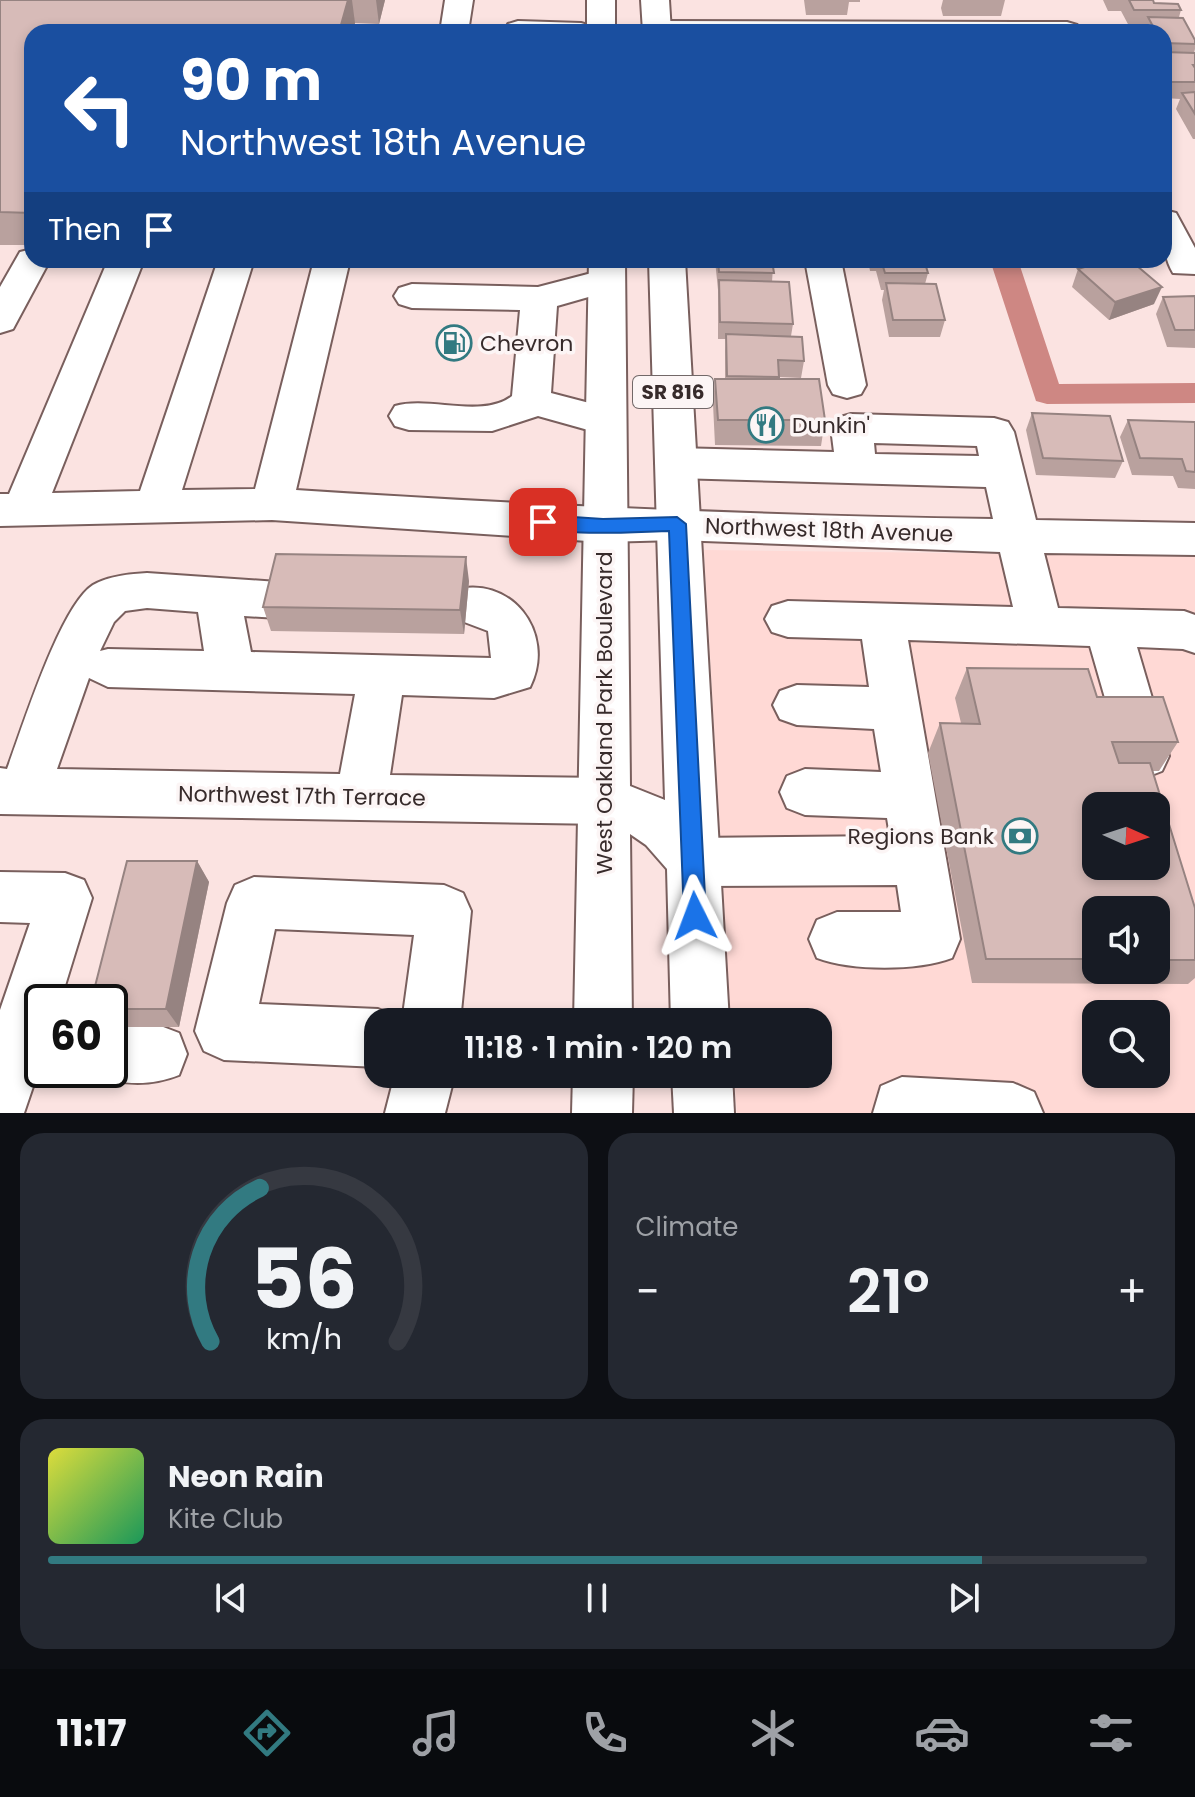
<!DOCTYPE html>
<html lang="en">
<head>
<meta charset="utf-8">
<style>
  body { margin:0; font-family:Poppins,sans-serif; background:#242831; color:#f1f3f6; height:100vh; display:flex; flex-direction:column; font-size:30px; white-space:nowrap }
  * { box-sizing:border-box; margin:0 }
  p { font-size:26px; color:#9ea1a6 }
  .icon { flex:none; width:44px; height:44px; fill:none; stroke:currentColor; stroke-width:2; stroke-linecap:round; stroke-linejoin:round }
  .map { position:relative; height:1113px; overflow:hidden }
  .details { display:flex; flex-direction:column; gap:20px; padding:20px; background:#0d0f14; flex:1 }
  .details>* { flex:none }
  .hud { position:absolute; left:24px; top:24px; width:1148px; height:244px; border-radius:24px; box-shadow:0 4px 12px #0003; background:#1a4fa0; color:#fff; overflow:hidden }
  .needle { width:52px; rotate:93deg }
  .fabs { position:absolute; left:1082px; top:792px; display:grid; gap:16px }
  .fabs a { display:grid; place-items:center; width:88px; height:88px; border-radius:16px; background:#171b24; box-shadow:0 4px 12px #0003; font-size:40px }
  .speed { position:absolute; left:24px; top:984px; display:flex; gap:16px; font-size:40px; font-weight:700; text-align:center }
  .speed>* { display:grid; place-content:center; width:104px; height:104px; border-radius:50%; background:#171b24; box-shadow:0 4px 12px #0003; line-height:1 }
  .speed .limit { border:4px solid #111; border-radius:12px; background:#fff; color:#111 }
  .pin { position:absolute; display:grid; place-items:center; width:68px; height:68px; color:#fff; margin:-34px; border-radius:16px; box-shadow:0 4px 12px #0006 }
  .me { position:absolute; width:88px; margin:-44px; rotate:357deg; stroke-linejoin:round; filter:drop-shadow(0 0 6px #0008) }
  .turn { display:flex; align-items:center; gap:28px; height:168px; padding:0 24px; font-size:36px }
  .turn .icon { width:104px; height:104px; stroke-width:2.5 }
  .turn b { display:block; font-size:56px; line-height:68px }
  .then { display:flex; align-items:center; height:76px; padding:0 24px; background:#0003; gap:16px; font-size:30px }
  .big { font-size:60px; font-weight:600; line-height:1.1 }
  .details .tile { flex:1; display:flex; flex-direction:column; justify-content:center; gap:12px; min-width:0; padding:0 28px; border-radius:24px; background:#242831 }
  .details .dial { align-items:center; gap:0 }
  .dial svg { height:208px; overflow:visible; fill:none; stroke:#363941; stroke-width:7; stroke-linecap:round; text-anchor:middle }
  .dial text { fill:#f1f3f6; stroke:none }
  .song { display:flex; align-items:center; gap:24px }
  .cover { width:96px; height:96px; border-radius:12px; background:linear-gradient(135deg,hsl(60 70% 55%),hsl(150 70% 35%)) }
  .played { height:8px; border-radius:4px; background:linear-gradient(90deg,#327a81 85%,#363941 85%) }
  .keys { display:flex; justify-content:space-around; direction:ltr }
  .heat { display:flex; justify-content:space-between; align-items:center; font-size:44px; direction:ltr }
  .details .tiles { flex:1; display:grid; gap:20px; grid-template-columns:1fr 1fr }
  .tile:last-child { grid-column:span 2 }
  .trip { position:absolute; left:364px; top:1008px; width:468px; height:80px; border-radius:24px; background:#171b24; box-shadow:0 4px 12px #0003; font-weight:600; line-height:80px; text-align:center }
  .menu { display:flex; height:128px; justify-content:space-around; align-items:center; background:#090b0e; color:#9ea1a6 }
  .menu .icon { width:56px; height:56px }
  .menu .selected { color:#327a81 }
  .menu b { font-size:36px; color:#f1f3f6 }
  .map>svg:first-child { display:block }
  .built { fill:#ffd9d5; fill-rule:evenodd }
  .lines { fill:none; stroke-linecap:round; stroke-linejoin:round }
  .canal { fill:#ce8783; fill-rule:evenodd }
  .minor-casing { stroke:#795f5d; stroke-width:4 }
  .major-casing { stroke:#795f5d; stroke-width:4 }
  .minor { fill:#fff; fill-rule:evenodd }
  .major { fill:#fff; fill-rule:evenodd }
  .wall { fill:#b9a19e; fill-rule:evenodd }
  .shaded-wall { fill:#968381 }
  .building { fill:#d7bbb8; stroke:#968381; stroke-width:2; fill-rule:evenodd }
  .route { fill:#1a73e8; stroke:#114b97; stroke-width:2 }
  .labels { text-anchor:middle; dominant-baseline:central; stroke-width:7; stroke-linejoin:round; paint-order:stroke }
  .shield { fill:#fcf5f5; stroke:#726868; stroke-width:2 }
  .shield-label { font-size:20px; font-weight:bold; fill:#372b2b }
  .poi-label { font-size:22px; fill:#372b2b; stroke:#fcf5f5; text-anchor:start }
  .street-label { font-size:22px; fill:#372b2b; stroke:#fcf5f5 }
</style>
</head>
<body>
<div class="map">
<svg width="1195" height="1113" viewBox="0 0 1195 1113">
  <rect width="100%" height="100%" fill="#fbe3e1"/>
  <path class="built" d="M704,550L1195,556V1113H737L734,1074H818V1022H731ZM1096,806H1156V866H1096ZM1096,910H1156V970H1096ZM1096,1014H1156V1074H1096Z"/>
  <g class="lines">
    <path class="canal" d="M990,260H1018L1059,384L1195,383V403L1047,404L1036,401Z"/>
    <defs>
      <g id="minor">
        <path d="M445,0H473L468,32H440Z"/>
        <path d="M518,21L581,23L591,26L595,32H505L508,24Z"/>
        <path d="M657,21L1067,22L1077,25L1081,31L644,32L647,24Z"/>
        <path d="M1164,210L1176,213L1195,248V274L1173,273C1161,253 1164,232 1164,210Z"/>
        <path d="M32,249V260H50L13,329L0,333V287L20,252Z"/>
        <path d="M108,260H144L52,493L140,491L218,260H254L182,490L255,489L314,260H350L296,490C529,505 760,516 993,519L986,487L676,478L661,473L655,463L661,453L676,448L834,452L831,428L837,418L851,414L994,418L1008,422L1014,432L1036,520L1195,523V555L1044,553L1058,608L1184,611L1195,615V653L1183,649L1137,647L1169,756L1162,771L1144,778L1126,771L1090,646L908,640L960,939L952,958C918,971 851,971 817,958L809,939L817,920L837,912H901L897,885L693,886L674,879L667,862L674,845L693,838L890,836L887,818L805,815L787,808L780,792L787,776L805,769L881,772L874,729L797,725L780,719L773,705L780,691L797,685L869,687L862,639L788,637L772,632L765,619L772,606L788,601L1013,607L1000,552L677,540L603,542L272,520L0,526V494H9ZM874,443L977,446L979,456L875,454Z"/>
        <path d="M805,260H841L866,385L861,394L847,398L833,394L828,385Z"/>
        <path d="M607,269L620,272L625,280L620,288L557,306L551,393L620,411L626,421L620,431L606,435L538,416L492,431L409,430L395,426L389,416L395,406C430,396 482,419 512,396L520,310L412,308L399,304L394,296L399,288L412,284L538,287Z"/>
        <path d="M147,573L278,582L294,587L301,600L294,613L278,618L244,616L251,652L491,658L488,631L451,617L444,604L451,591C510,572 557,633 530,687L494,698L402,695L390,775L605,778L623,785L631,801L623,817L605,824L0,814V768L7,769C22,729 60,606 93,585C108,576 130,574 147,573ZM147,608L198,612L204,651L108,649L100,651L114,622L125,611ZM89,678L108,687L355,694L340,774L57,769Z"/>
        <path d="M0,872L65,873L84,880L92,898L60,1002H42V1060L24,1113H0V1010L30,923L0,922Z"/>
        <path d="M254,877L444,885L463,893L471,911L460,1022H402L414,935L275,929L259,1004L378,1009L399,1017L400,1022H378V1067L224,1060L204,1051L195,1031L227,903L235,885Z"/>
        <path d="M110,1023L158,1025L179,1033L187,1054L179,1075C149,1087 119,1085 89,1073L88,1070H110Z"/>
        <path d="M395,1074H455L445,1113H385Z"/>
        <path d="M902,1077L1013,1083L1034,1092L1043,1113H873L881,1086Z"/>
      </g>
      <g id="major">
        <rect x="587" y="0" width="28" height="32"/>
        <path d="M641,0H669L671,32H643Z"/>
        <path d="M589,260H625L630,786L665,800L649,260H685L729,1022H671L667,869L646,845L630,834L632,1022H574Z"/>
        <path d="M573,1074H633L632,1113H572Z"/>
        <path d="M672,1074H732L734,1113H674Z"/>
      </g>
    </defs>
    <use href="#minor" class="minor-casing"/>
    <use href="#major" class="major-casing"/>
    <use href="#minor" class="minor"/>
    <use href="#major" class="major"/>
  </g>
  <g class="wall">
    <path d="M0,0H385L379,24L355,23L353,32H32V245H0Z"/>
    <path d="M804,0H860V2H849L847,15H806Z"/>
    <path d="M943,0H1005L1001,16H943L941,8Z"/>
    <path d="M1103,0H1153L1154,3L1181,10L1179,17L1195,40V49L1194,53H1195V139H1193L1176,109L1180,99L1164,98V32H1143L1145,26H1129L1121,11H1108Z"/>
    <path d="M715,260H776L775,267H773L772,282L793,324L791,336L804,361L801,378L779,377V379L825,420L821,446L715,445L713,404L715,379H725V351L726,339H718V290Z"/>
    <path d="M868,260H924L928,273L925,284L945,320L940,337H889L882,300L884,290H881L876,271H870Z"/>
    <path d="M1078,269L1154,304L1109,320L1072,287Z"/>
    <path d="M1195,296V348L1167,347L1156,314L1163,297Z"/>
    <path d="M1032,413L1123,461L1115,478L1036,475L1026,430Z"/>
    <path d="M1128,420L1195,422V489L1178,488L1173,476L1132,475L1120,437Z"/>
    <path d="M469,581L464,634L271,631L263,607Z"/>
    <path d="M967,668L1178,742L1159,771H1152L1195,908V978L1188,984L972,983L928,753L940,723H961L955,698ZM1096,910H1156V970H1096Z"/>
    <path d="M197,861L209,882L179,1027H110V1002Z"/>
  </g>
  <g class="shaded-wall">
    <path d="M348,0H352L355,23L353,32H339Z"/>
    <path d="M376,0H385L379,24Z"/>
    <path d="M1162,287L1154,304L1109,320L1115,302Z"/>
    <path d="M466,557L469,581L464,634L460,610Z"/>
    <path d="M197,861L209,882L179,1027L166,1009Z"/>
  </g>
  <g class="building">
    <path d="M0,0H348L339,32H32V213L0,212Z"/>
    <path d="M1129,0H1153L1154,3L1178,4L1181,10H1134Z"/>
    <path d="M1148,17L1183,18L1195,40V44L1164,43V32H1156Z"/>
    <path d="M1164,52L1195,53V65H1193L1195,68V82H1164Z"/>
    <path d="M1195,92V114L1182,93Z"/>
    <path d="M718,260H772L774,273L719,272Z"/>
    <path d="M881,260H924L928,273H885Z"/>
    <path d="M1108,260H1130L1162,287L1115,302L1078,269Z"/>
    <path d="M719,280L789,282L793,324L720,322Z"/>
    <path d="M886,283L936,284L945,320H893Z"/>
    <path d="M1195,296V330H1175L1163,297Z"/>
    <path d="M726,334L802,337L804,361L778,360L779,377L727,376Z"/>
    <path d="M715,379H819L825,420H718Z"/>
    <path d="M1032,413L1110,416L1123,461L1043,458Z"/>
    <path d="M1128,420L1195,422V472L1186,471L1182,459L1140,458Z"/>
    <path d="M276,554L466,557L460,610L263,607Z"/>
    <path d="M967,668L1088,669L1097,697H1163L1178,742H1112L1119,763H1150L1195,908V960H1156V910H1096V959H986L940,723L980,724ZM1096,806H1156V866H1096Z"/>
    <path d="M127,861H197L166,1009H110V1002H91Z"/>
  </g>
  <path class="route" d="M543,515L603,519L677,517L686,524L706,916L703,923L695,927L687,923L684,916L669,531C645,531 547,539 534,522Z"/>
  <defs>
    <symbol id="fuel-ring" viewBox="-11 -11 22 22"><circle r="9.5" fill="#fcf5f5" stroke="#327a81" stroke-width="1.5"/><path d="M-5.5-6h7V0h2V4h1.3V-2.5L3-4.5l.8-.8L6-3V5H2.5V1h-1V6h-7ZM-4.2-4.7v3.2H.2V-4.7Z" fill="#327a81"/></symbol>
    <symbol id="restaurant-ring" viewBox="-11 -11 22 22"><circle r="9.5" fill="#fcf5f5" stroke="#327a81" stroke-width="1.5"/><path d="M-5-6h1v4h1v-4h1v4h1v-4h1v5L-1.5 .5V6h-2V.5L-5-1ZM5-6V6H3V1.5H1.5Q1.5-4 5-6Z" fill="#327a81"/></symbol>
    <symbol id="bank-ring" viewBox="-11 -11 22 22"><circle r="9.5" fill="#fcf5f5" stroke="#327a81" stroke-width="1.5"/><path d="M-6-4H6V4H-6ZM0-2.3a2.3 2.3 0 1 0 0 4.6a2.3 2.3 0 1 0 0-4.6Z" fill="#327a81"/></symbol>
  </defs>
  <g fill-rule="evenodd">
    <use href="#fuel-ring" x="434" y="323" width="40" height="40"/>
    <use href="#restaurant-ring" x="746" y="405" width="40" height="40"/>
    <use href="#bank-ring" x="1000" y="816" width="40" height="40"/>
  </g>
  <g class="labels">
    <rect class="shield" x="633" y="376" width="80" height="32" rx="6"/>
    <g class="shield-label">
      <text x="673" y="392">SR 816</text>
    </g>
    <g class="poi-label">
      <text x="480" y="343">Chevron</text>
      <text x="792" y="425">Dunkin'</text>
      <text x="994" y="836" text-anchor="end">Regions Bank</text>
    </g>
    <g class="street-label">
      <text transform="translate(829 530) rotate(2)">Northwest 18th Avenue</text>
      <text transform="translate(604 713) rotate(-90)">West Oakland Park Boulevard</text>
      <text transform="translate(302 796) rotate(1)">Northwest 17th Terrace</text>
    </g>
  </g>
</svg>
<div class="fabs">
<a><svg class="needle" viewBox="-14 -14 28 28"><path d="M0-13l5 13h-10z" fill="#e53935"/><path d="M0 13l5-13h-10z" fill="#9ea1a6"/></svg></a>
<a><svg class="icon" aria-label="sound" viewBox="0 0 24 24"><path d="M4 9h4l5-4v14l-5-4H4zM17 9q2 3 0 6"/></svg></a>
<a><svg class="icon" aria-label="search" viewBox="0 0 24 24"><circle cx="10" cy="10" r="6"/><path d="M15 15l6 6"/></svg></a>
</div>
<div class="speed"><div class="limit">60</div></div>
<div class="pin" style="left:543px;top:522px;background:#d93025"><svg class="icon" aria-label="arrive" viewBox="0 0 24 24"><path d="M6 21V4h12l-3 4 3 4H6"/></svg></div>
<svg class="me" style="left:695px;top:916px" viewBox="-20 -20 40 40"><path d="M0-17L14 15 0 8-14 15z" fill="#1a73e8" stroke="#fff" stroke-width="4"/></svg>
<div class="trip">11:18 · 1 min · 120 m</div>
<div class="hud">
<div class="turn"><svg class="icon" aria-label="left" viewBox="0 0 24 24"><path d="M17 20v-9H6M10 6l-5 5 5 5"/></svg><div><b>90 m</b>Northwest 18th Avenue</div></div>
<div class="then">Then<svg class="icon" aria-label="arrive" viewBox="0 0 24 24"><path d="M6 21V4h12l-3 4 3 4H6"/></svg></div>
</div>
</div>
<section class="details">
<div class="tiles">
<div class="tile dial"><svg viewBox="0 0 100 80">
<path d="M14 69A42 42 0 1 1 86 69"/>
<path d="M14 69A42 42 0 0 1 33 10" stroke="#327a81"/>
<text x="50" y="56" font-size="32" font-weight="700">56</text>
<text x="50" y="72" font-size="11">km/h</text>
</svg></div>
<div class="tile"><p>Climate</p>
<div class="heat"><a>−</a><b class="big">21°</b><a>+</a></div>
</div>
<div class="tile">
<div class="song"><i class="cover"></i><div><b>Neon Rain</b><p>Kite Club</p></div></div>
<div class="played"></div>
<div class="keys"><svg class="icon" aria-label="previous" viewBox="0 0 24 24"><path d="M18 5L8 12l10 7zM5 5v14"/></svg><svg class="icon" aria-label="pause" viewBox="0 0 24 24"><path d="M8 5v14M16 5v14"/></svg><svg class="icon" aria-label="next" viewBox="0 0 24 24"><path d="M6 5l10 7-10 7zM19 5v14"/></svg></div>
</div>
</div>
</section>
<nav class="menu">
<b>11:17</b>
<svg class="icon selected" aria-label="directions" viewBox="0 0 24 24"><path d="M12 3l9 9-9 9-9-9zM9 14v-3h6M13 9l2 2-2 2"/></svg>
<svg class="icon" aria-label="music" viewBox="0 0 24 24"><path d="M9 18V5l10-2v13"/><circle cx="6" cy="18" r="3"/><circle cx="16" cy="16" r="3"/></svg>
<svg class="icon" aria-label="phone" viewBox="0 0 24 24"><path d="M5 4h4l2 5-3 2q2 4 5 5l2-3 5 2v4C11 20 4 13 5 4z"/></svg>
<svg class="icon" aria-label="climate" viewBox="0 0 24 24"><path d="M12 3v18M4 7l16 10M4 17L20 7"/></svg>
<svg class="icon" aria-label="car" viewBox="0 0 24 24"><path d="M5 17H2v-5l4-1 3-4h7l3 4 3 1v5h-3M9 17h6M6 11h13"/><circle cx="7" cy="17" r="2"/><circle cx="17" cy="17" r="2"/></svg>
<svg class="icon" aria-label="filters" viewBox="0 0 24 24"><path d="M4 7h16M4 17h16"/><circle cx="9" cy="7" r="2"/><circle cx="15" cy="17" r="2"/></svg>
</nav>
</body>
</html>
